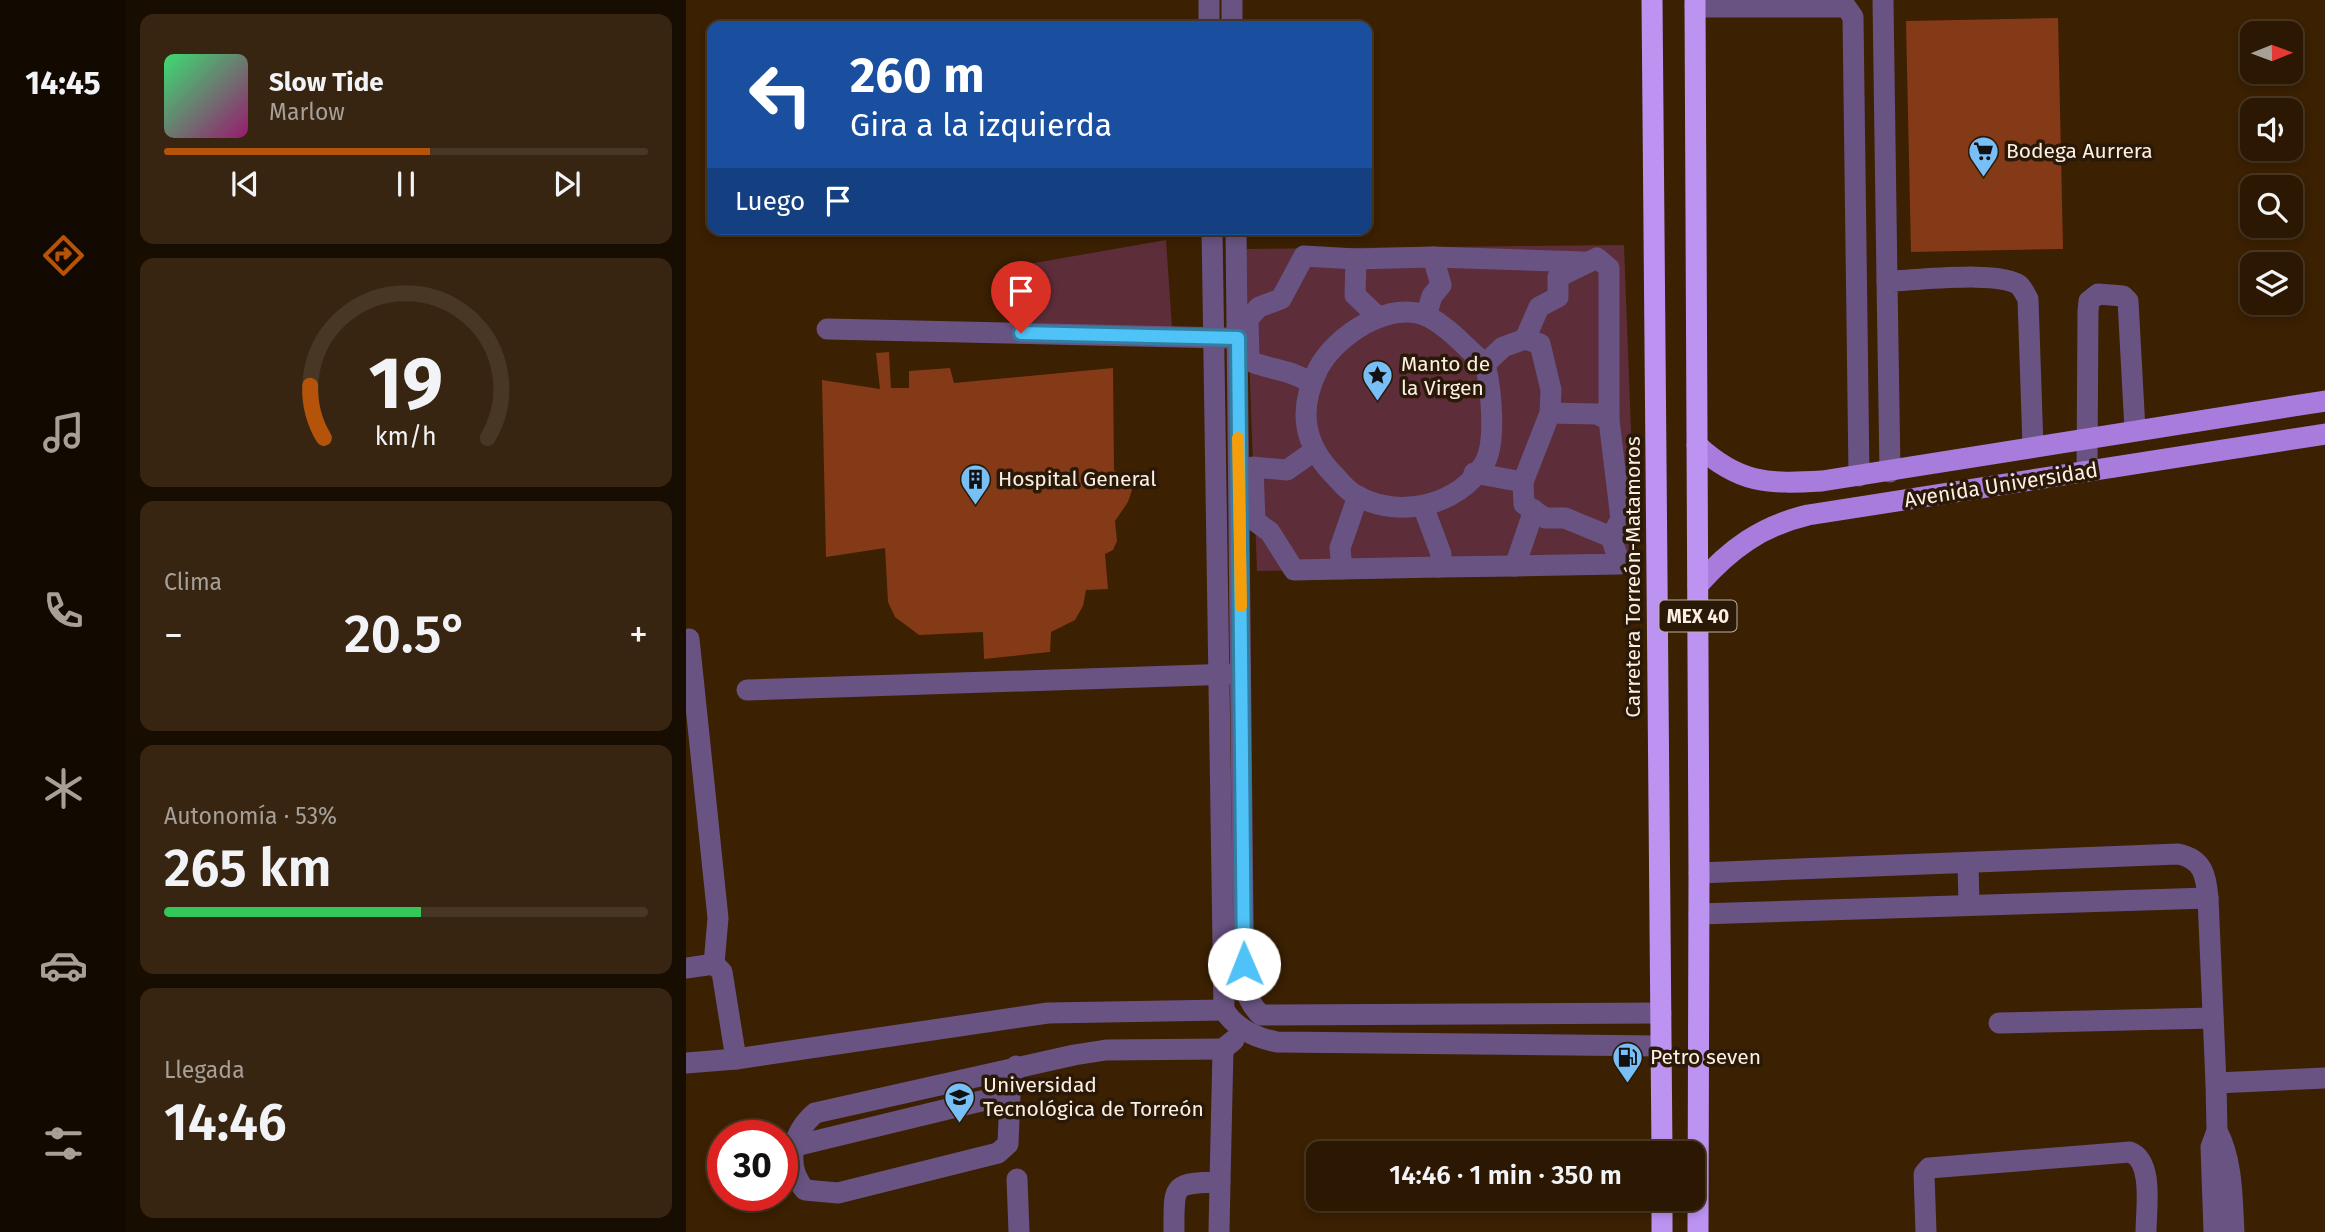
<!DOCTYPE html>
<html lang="es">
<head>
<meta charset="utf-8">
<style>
  body { margin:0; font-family:"Fira Sans",sans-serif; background:#382511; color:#f1f3f6; height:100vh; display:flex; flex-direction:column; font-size:26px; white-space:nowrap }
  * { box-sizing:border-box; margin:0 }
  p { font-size:23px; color:#a6a099 }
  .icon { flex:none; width:38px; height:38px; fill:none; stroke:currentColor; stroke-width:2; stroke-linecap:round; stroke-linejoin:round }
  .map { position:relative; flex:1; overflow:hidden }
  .sheet { display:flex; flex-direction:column; gap:14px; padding:14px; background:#180d01; width:560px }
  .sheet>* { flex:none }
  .banner { position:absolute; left:21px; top:21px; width:665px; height:214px; border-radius:14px; box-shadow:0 4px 10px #0003,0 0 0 2px #483724; background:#1a4fa0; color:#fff; overflow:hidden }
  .needle { width:46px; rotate:89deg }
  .controls { position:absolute; left:1554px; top:21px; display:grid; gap:14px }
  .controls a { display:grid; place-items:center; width:63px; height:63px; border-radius:14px; background:#2c1802; box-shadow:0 4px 10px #0003,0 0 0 2px #483724; font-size:35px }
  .speed { position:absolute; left:21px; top:1120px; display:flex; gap:14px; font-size:35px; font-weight:700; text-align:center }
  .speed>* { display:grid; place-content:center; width:91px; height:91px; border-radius:50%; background:#2c1802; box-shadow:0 4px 10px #0003,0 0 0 2px #483724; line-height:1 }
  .speed .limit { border:10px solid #d22; background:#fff; color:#111 }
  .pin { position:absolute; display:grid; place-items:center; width:60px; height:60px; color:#fff; margin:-72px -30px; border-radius:50% 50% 50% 0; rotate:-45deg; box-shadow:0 0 7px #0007 }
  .pin .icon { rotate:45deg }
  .me { position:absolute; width:77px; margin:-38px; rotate:359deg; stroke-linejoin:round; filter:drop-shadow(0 0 5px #0008) }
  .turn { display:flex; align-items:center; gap:24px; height:147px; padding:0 28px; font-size:32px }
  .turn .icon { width:91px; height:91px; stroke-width:2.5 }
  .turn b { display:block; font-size:49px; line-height:60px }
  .then { display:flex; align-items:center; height:66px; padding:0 28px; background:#0003; gap:14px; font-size:26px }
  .big { font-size:52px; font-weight:600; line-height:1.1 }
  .sheet .card { flex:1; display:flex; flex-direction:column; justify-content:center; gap:10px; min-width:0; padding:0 24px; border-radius:14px; background:#382511 }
  .sheet .dial { align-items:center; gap:0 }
  .dial svg { height:182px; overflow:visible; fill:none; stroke:#483724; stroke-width:7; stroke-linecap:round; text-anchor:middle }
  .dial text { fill:#f1f3f6; stroke:none }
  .song { display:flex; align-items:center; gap:21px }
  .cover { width:84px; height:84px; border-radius:10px; background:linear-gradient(135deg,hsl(140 70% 55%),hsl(320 70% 35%)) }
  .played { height:7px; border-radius:4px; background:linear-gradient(90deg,#b45309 55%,#483724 55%) }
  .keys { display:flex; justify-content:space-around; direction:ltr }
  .heat { display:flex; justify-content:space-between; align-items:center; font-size:38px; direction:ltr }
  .charge { height:10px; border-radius:5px; background:linear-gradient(90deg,#34c759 53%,#483724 0) }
  .trip { position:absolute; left:620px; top:1141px; width:399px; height:70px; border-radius:14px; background:#2c1802; box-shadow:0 4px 10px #0003,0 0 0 2px #483724; font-weight:600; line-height:70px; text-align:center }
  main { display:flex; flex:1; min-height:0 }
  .dock { display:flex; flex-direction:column; width:126px; justify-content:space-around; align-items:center; background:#120a01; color:#a6a099 }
  .dock .icon { width:49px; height:49px }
  .dock .on { color:#b45309 }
  .dock b { font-size:32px; color:#f1f3f6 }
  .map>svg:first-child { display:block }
  .green { fill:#5d2d3a }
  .building { fill:#843a16 }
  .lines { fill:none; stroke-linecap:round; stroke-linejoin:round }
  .minor { stroke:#685382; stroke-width:21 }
  .major { stroke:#a87cdd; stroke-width:21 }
  .highway { stroke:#bd93f1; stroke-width:21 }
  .route-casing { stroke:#337fa1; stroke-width:18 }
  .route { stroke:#4fc3f7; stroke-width:12 }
  .slow { stroke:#f59e0b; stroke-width:12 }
  .labels { text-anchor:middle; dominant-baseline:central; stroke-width:7; stroke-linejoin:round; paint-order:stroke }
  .shield { fill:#2b1908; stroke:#bdafa2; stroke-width:2 }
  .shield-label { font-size:19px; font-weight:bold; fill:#fcefe4 }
  .poi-label { font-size:21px; fill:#fcefe4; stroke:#2b1908; text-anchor:start }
  .street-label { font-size:21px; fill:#fcefe4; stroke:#2b1908 }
</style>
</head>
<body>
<main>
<nav class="dock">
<b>14:45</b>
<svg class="icon on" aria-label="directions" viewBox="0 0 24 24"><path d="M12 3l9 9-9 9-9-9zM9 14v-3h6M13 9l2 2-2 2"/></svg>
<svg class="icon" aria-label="music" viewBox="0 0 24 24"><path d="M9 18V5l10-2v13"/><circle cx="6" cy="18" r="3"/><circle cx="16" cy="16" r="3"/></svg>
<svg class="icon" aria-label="phone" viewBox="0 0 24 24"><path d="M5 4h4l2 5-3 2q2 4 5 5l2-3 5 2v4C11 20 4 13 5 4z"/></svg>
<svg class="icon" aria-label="climate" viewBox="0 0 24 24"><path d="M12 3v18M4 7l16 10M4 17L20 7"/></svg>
<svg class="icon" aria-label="car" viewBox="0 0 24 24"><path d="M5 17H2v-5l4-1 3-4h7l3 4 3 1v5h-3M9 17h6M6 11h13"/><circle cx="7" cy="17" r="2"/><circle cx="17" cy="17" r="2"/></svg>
<svg class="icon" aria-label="filters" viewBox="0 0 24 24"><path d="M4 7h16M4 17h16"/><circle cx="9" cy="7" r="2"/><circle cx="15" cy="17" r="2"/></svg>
</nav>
<section class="sheet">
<div class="card">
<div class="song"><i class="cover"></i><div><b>Slow Tide</b><p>Marlow</p></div></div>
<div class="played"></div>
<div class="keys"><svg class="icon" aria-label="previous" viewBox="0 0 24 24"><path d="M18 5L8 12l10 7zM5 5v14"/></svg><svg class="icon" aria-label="pause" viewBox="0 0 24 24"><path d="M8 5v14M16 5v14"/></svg><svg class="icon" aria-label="next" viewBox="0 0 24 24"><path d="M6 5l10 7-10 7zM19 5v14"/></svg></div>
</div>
<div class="card dial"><svg viewBox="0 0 100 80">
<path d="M14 69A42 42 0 1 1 86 69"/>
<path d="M14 69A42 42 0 0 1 8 46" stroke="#b45309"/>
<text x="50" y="56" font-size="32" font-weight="700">19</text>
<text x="50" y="72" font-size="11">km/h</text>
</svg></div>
<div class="card"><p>Clima</p>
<div class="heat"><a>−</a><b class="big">20.5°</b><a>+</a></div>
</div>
<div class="card"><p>Autonomía · 53%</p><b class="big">265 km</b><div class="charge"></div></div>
<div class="card"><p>Llegada</p><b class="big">14:46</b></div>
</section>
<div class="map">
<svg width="1639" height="1232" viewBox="0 0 1639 1232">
  <rect width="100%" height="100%" fill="#3b2002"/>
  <g class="green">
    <path d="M480,240L486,328L336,323L331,266Z"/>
    <path d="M938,245L950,564L571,571L559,249Z"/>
  </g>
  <g class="building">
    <path d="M1372,18L1377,249L1225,252L1220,21Z"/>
    <path d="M203,352L205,388H223V371L264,368L268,383L427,368L428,470L441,479L446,490L442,502L429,521L431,541L427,550L419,554L422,589L400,590L397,606L389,620L365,632L364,652L298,659L297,632L233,635L209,617L202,602L199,548L140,557L136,380L194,389L190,353Z"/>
  </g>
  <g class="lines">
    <g class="minor">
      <path d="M523,0V26"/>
      <path d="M546,0V26"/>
      <path d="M1197,0L1201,281"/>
      <path d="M1009,7H1160L1167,17L1173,476"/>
      <path d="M526,229L538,1010C550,1029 570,1038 591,1042L975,1046"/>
      <path d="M550,229L557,922C558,953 550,993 575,1015L975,1013"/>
      <path d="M740,316L746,296L755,285L747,257L898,262"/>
      <path d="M692,317L669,295L670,259L747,257"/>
      <path d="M141,329L539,338"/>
      <path d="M799,364C780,348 765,329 743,317C705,298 649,336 632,369C612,409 617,444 648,475C656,483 661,491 671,496C714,519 772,506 798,464C811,443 805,388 799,364L817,347L839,339L853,307L872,297V277L911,258L923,268V420L911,414L864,413L865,390L854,344L839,339"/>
      <path d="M625,383C601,368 588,371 563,361L562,319L573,307L595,299L618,256L670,259"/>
      <path d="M864,413L837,482L838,504L859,518H879L925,537L935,519L923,420"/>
      <path d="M628,451L601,470L567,467L569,521L584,532L608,570L656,569"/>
      <path d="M1401,471L1402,311L1403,301L1412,294L1437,296L1442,301L1449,430"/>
      <path d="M1204,472L1201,281C1229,281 1312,270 1333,285C1337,289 1339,294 1342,299L1347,447"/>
      <path d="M788,473L837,482"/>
      <path d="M672,496L654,548L656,569L753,567"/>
      <path d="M737,506L755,554L753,567L829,566"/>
      <path d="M848,510L829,566L934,564L925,537"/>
      <path d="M3,639L32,918L28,964"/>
      <path d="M61,690L547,674"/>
      <path d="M1282,863L1283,905"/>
      <path d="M1013,873L1492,854C1517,859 1520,875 1522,898L1530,1083L1531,1131L1525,1147L1528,1232"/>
      <path d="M1013,914L1522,898"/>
      <path d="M0,968L28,964L36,972L50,1059"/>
      <path d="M1313,1023L1527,1018"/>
      <path d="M0,1063L50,1059L362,1013L538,1010"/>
      <path d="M330,1066L324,1094L322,1144L312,1153L152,1193L119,1190C98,1166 106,1133 129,1113L388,1055L420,1050L537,1049"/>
      <path d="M1530,1083L1639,1078"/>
      <path d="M1531,1131C1547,1161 1546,1199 1548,1232"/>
      <path d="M109,1146L324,1094"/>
      <path d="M331,1179L333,1232"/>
      <path d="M488,1232C488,1184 485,1183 534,1182L537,1049L548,1040"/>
      <path d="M533,1232L534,1182"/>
      <path d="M1240,1232L1238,1174L1243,1168L1444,1152C1468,1161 1460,1210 1460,1232"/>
    </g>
    <g class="major">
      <path d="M1011,445C1053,484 1082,484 1136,481L1639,401"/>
      <path d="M1012,585C1044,549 1075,526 1122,515L1639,434"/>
    </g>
    <g class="highway">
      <path d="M966,0L976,1153"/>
      <path d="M1009,0L1013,873L1012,1232"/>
      <path d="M976,1199V1232"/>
    </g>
  </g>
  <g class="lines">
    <defs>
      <path id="route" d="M335,333L552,338L558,964"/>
    </defs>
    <use href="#route" class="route-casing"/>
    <use href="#route" class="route"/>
    <path class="slow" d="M552,438L555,606"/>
  </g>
  <defs>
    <symbol id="supermarket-pin" viewBox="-11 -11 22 30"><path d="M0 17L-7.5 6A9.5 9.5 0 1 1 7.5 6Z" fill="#78bff7" stroke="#2b1908"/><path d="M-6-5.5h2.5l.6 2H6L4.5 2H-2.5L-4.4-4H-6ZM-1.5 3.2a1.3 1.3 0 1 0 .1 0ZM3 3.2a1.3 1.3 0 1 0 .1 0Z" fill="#111"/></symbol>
    <symbol id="sight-pin" viewBox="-11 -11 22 30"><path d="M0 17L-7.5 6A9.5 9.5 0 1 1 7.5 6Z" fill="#78bff7" stroke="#2b1908"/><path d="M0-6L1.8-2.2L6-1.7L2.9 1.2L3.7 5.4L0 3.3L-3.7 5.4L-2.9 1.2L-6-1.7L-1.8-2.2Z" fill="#111"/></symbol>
    <symbol id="building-pin" viewBox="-11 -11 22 30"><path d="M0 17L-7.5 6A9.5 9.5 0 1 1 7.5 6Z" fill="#78bff7" stroke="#2b1908"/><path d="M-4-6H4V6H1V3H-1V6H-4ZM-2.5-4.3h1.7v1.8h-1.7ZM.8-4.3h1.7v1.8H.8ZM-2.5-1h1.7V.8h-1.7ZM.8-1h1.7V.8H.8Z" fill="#111"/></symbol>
    <symbol id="fuel-pin" viewBox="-11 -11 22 30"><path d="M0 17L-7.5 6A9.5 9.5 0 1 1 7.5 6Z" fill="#78bff7" stroke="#2b1908"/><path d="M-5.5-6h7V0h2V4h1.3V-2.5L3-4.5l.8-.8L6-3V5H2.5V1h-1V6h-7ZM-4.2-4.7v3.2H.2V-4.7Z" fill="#111"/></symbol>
    <symbol id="university-pin" viewBox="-11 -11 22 30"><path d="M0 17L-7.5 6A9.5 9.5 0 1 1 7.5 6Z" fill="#78bff7" stroke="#2b1908"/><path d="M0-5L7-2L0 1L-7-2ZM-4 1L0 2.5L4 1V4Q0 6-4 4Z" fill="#111"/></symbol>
  </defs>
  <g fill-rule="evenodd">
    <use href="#supermarket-pin" x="1280" y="134" width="35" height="47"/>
    <use href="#sight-pin" x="674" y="358" width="35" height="47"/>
    <use href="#building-pin" x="272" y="462" width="35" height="47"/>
    <use href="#fuel-pin" x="924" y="1040" width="35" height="47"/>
    <use href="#university-pin" x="256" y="1080" width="35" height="47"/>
  </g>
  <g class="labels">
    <rect class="shield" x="973.5" y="600.5" width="77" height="31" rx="5"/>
    <g class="shield-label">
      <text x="1012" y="616">MEX 40</text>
    </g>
    <g class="poi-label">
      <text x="1320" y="151">Bodega Aurrera</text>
      <text x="715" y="364">Manto de<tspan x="715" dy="24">la Virgen</tspan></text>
      <text x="312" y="479">Hospital General</text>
      <text x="964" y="1057">Petro seven</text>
      <text x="297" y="1085">Universidad<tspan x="297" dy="24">Tecnológica de Torreón</tspan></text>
    </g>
    <g class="street-label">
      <text transform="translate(1315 485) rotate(-9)">Avenida Universidad</text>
      <text transform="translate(947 577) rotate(-90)">Carretera Torreón-Matamoros</text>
    </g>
  </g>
</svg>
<div class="controls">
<a><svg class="needle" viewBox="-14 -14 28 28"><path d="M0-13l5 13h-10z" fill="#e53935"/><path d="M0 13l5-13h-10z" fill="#a6a099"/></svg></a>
<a><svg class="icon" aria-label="sound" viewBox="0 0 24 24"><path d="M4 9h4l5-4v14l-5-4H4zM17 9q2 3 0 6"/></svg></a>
<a><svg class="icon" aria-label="search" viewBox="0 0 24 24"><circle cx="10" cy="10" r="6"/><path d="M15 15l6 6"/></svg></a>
<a><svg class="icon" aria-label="layers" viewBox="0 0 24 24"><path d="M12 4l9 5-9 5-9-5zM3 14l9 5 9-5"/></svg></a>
</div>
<div class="speed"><div class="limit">30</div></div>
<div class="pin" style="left:335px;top:333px;background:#d93025"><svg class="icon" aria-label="arrive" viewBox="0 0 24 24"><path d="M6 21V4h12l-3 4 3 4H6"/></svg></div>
<svg class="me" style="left:558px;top:964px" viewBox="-20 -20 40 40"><circle r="19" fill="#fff"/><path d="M0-13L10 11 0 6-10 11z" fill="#4fc3f7"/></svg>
<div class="trip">14:46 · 1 min · 350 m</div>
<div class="banner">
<div class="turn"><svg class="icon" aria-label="left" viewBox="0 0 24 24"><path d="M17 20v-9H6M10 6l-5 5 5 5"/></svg><div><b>260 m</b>Gira a la izquierda</div></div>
<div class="then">Luego<svg class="icon" aria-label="arrive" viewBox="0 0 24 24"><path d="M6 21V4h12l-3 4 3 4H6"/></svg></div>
</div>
</div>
</main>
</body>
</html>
